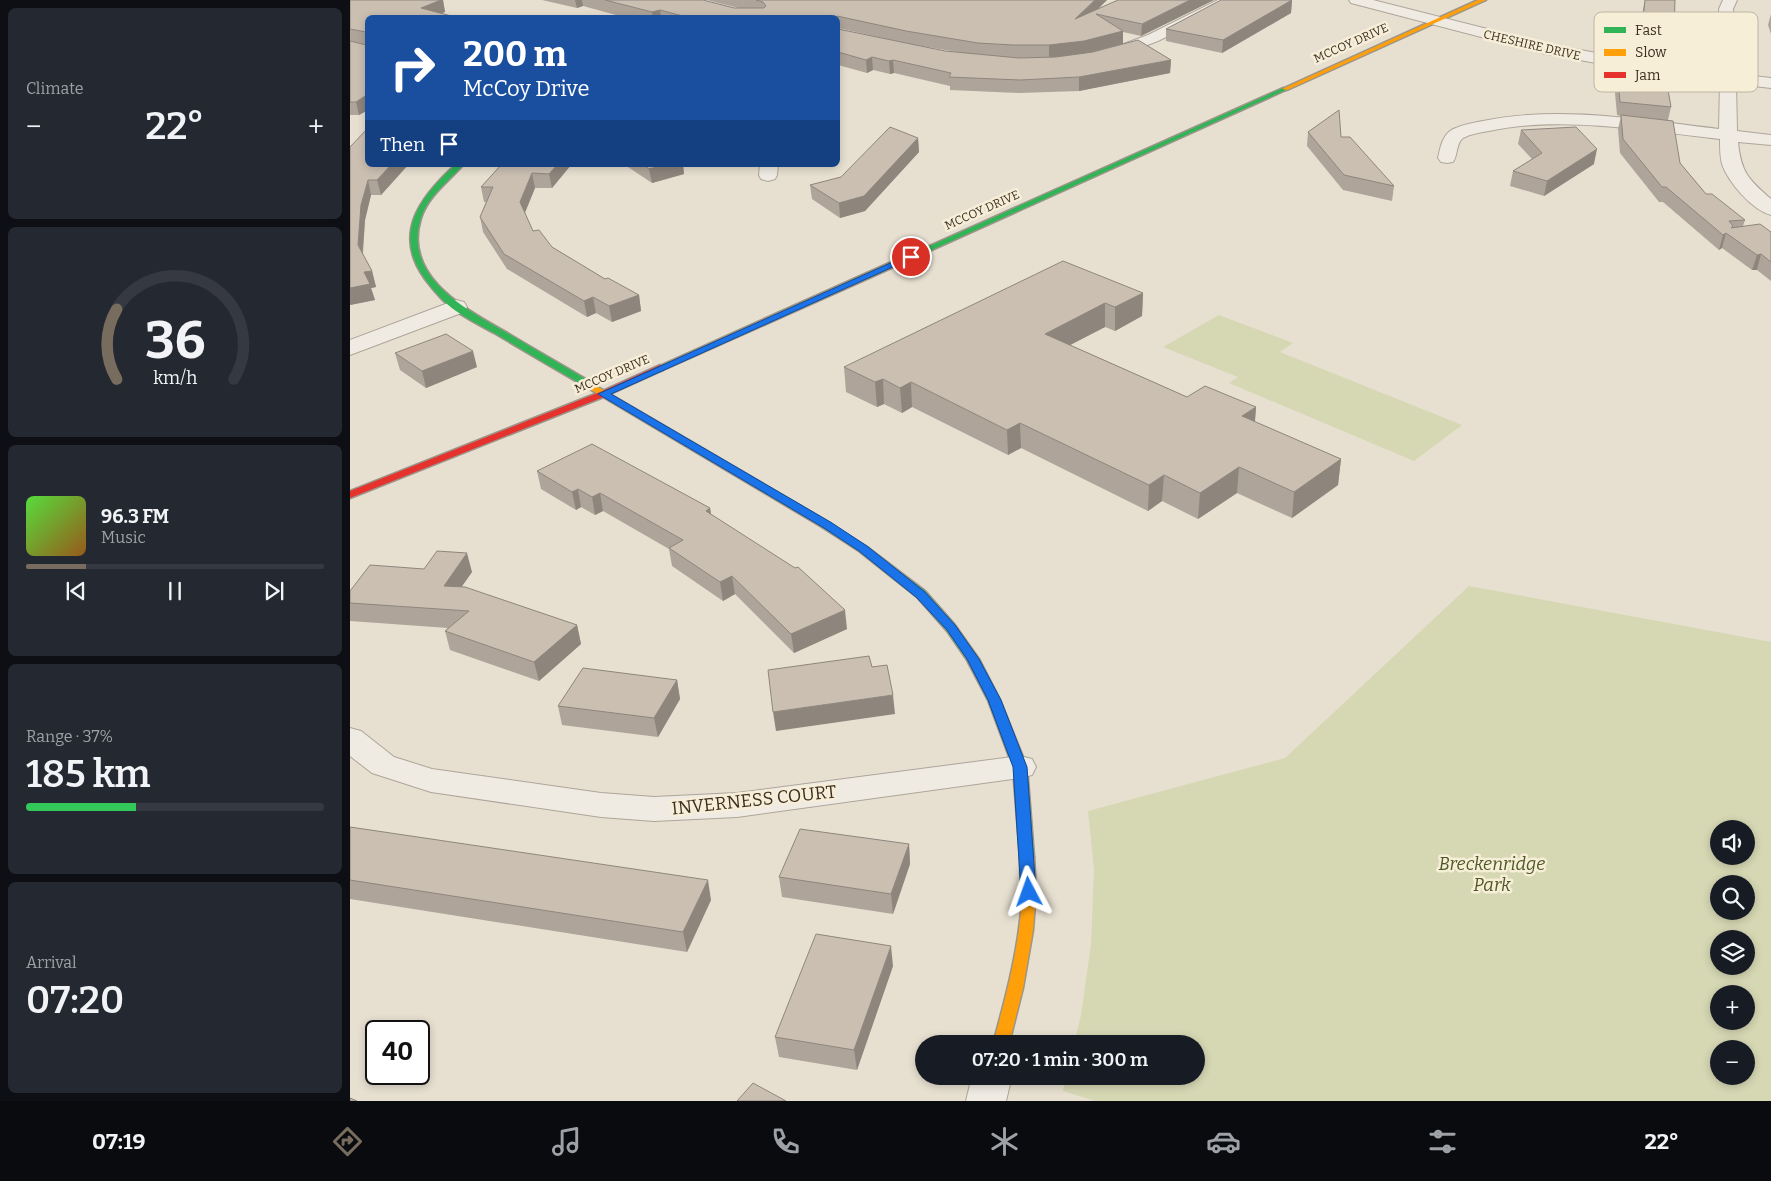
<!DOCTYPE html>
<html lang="en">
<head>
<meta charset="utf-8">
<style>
  body { margin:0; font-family:Bitter,serif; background:#242831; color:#f1f3f6; height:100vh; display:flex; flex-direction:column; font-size:19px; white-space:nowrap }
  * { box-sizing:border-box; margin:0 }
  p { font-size:16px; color:#9ea1a6 }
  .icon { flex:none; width:28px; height:28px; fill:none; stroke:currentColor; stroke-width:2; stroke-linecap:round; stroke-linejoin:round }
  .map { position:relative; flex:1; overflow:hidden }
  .sheet { display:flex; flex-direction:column; gap:8px; padding:8px; background:#0d0f14; width:350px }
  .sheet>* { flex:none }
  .guide { position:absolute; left:15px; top:15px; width:475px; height:152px; border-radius:8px; box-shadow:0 2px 8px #0003; background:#1a4fa0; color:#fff; overflow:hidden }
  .fabs { position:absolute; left:1360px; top:820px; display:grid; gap:10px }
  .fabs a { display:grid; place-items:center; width:45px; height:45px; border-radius:50%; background:#171b24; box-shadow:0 2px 8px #0003; font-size:25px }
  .speed { position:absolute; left:15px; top:1020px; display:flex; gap:10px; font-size:25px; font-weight:700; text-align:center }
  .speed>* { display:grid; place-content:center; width:65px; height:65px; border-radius:50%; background:#171b24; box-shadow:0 2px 8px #0003; line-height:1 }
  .speed .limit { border:2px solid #111; border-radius:8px; background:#fff; color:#111 }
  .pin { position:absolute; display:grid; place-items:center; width:42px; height:42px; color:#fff; margin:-21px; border:2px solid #fff; border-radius:50%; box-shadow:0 1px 5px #0007 }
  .me { position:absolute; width:55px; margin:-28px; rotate:356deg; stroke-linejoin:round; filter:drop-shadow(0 0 4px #0008) }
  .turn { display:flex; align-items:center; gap:18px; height:105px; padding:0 15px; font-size:22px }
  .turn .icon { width:65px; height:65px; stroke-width:2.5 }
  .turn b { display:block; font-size:35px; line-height:42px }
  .then { display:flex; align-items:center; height:48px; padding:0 15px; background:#0003; gap:10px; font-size:19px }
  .big { font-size:38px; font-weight:600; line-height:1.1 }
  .sheet .widget { flex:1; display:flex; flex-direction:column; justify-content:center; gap:8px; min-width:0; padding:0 18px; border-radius:8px; background:#242831 }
  .sheet .dial { align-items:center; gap:0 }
  .dial svg { height:130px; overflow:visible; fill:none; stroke:#363941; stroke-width:7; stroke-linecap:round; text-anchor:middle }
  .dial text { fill:#f1f3f6; stroke:none }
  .song { display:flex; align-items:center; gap:15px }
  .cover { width:60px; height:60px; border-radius:8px; background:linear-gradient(135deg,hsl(110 70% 55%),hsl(30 70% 35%)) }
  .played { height:5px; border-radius:2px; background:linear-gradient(90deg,#786c5e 20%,#363941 20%) }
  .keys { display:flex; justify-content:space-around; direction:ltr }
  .heat { display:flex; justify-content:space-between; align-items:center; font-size:28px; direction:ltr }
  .charge { height:8px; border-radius:4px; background:linear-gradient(90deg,#34c759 37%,#363941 0) }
  .trip { position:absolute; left:565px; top:1035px; width:290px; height:50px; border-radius:25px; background:#171b24; box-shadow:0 2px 8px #0003; font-weight:600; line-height:50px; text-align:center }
  .tab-bar { display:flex; height:80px; justify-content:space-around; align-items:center; background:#090b0e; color:#9ea1a6 }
  .tab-bar .icon { width:35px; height:35px }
  .tab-bar .active { color:#786c5e }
  .tab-bar b { font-size:22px; color:#f1f3f6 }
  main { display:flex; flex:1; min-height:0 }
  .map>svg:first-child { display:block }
  .green { fill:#d6d7b3; fill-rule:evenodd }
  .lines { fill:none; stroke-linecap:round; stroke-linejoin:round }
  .street-casing { stroke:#ada599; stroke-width:2 }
  .fast-casing { stroke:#9c958a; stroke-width:3 }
  .slow-casing { stroke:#9c958a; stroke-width:3 }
  .jam-casing { stroke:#9c958a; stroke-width:3 }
  .street { fill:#efebe3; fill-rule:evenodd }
  .fast { fill:#30b455; fill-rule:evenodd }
  .slow { fill:#ff9f0a; fill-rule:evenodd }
  .jam { fill:#e5322d; fill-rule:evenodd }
  .wall { fill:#afa499; fill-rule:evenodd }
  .shaded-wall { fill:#8e867d }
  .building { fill:#cbbfb2; stroke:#8e867d }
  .route { fill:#1a73e8; stroke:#114b97 }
  .labels { text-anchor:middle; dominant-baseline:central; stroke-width:5; stroke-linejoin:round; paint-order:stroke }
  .far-street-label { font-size:12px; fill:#3d2e20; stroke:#f7eed8 }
  .near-street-label { font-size:18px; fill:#3d2e20; stroke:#f7eed8 }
  .near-park-label { font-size:18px; font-style:italic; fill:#4d5a26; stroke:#f7eed8 }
  .key { fill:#f7eed8; stroke:#bfb4a1; stroke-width:1 }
  .key-label { font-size:14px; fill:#3d2e20 }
</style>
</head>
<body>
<main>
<section class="sheet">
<div class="widget"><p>Climate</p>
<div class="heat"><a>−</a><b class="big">22°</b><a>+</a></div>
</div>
<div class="widget dial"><svg viewBox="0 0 100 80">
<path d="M14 69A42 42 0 1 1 86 69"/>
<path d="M14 69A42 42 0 0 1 14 26" stroke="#786c5e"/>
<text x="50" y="56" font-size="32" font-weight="700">36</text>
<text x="50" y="72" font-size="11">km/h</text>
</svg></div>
<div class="widget">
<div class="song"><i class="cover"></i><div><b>96.3 FM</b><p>Music</p></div></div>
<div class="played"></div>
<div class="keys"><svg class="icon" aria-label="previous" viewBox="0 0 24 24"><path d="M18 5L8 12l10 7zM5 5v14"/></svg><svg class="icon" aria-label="pause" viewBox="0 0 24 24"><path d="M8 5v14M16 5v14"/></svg><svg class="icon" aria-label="next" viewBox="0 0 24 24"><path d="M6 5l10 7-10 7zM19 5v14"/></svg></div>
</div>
<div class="widget"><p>Range · 37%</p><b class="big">185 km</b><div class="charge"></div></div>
<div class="widget"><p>Arrival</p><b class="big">07:20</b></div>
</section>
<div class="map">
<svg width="1421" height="1101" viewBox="0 0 1421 1101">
  <rect width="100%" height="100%" fill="#e7e0d1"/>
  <g class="green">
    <path d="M869,315L943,343L930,352L1112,425L1064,461L879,383L888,377L813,347Z"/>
    <path d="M1119,586L1421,642V1101H745L713,1091L716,1076H846V1044H724L731,1015L741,944L744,870L738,811L935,758ZM1369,829H1396V856H1369ZM1369,884H1396V911H1369ZM1369,939H1396V966H1369ZM1369,994H1396V1021H1369ZM1369,1049H1396V1076H1369Z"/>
  </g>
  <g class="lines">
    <defs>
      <g id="street">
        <path d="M868,0H886L884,3L808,41L758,60L752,58L750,55L752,52L798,35Z"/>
        <path d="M999,0H1023L1197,44L1330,68L1370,72L1369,9L1373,0H1387L1383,9L1386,74L1421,78V88L1386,84L1387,131L1421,135V145L1388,142C1391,172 1398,179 1421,199V215C1402,210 1378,182 1372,164C1370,157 1370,147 1370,139C1297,131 1211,115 1139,131C1131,132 1121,134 1113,138C1106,143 1108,155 1103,162L1097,163L1091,162L1088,158C1090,149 1092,137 1100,131C1109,125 1123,123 1133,121C1211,105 1292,120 1369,129L1370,82L1330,78L1196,54L1001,3Z"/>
        <path d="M410,165H428L427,175L425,179L418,181L411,179L409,175Z"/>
        <path d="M106,300L114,302L117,307L114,312L0,355V340Z"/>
        <path d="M0,728L11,731L44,757L82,769L251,793L304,797L387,793L670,756L682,759L686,767L682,775L670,778L387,817L304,821L251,817L81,792L22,773L0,756Z"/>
        <path d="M622,1076H662L656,1101H616Z"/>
      </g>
      <g id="fast">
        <path d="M933,88L938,89L553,263H547L546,261Z"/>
        <path d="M105,165H113C98,182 78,196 71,218C52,278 118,310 159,334C187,351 216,367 244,384L246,386L244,388H238C207,370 176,352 146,334C133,327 119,320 106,311C94,303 84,291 75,279C42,234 70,197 105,165Z"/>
        <path d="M476,522L517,547L575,591L605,625L629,659L650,700L677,767L684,857L682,861L677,862L672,861L670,857L663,767L638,700L617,660L597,631L567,597L509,551L472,527L470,525Z"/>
      </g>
      <g id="slow">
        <path d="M1128,0H1136L937,90L932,89Z"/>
        <path d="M550,258L554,261L553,263L313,370L310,371L305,368Z"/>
        <path d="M241,383L480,523L482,525L480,527H472L238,388L236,386Z"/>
        <path d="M677,852L682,853L684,857L686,892L683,930L673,988L659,1044H643C655,1000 667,956 671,911C672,893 670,875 670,857L672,853Z"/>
      </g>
      <path id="jam" d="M310,365L315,368L313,370L256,396L0,498V491L250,392Z"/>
    </defs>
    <use href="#street" class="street-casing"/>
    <use href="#fast" class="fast-casing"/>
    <use href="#slow" class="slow-casing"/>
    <use href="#jam" class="jam-casing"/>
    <use href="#street" class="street"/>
    <use href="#fast" class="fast"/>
    <use href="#slow" class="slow"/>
    <use href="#jam" class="jam"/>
  </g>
  <g class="wall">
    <path d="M0,0H93L95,12L92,13L18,110L9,115H0V41L16,44L0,41Z"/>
    <path d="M192,0H353L384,8H388L357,0H757L749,8L864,0L791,36L773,32V44L738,53L821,60L820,73L729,91L670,93L600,90V86L544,73L540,74L523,70L517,73L488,65V29L546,41L488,28V18H277L233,6L227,8ZM566,45L595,50L607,52L595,51Z"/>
    <path d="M942,0L941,13L872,53L816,41V29Z"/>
    <path d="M1295,0H1325L1324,32L1321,45L1290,41L1293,9Z"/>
    <path d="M1421,14V34L1418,25Z"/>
    <path d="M1268,79L1321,107L1318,120L1330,163L1356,194L1395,220L1393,226L1421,232V281L1407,270H1402L1372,248L1369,250L1313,202H1309L1270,153L1268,129L1271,116L1267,115L1265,93Z"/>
    <path d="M18,128L58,165L31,195H21L15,220L13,254L22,271L26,287L21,288L25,300L0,305Z"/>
    <path d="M1171,130L1244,164L1194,196L1160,186L1163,171L1182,159L1168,144Z"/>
    <path d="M958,132L991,137L1044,186L1042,201L993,190L957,146Z"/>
    <path d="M568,138L569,152L515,211L490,218L462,199L460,185L491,177Z"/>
    <path d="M151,165H221L202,188H185L175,213L183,231L202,247L255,279L289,295L291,311L262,322L246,313L237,317L157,269L133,232L130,217L136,202H134L131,187Z"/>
    <path d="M275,165H333L334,174L302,183Z"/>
    <path d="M793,293L792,316L765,331L755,327L720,345L837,397L906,407L905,422L991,459L988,485L942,518L887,493L848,519L812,501L798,511L671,448L658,455L562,407L552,413L534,404L527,407L496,392L494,367Z"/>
    <path d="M45,353L127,367L76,388L50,370Z"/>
    <path d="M187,471L360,508L361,515L497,629L444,653L385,594L373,601L322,566L319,549L253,511L245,515L231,507L226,510L191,489Z"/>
    <path d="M122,572L111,587L227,625L231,644L189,681L100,650L95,631L98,628L0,621V591Z"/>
    <path d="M327,680L330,699L308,737L212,725L208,706Z"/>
    <path d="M0,827L361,900L337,952L0,899Z"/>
    <path d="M559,844L560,864L543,914L432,897L429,877Z"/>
    <path d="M543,966L507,1070L429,1057L425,1037Z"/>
  </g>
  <g class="shaded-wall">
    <path d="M91,0H93L95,12L80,18L71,8Z"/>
    <path d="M225,0H232L233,6L227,8Z"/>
    <path d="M745,0H757L725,31V19Z"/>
    <path d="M840,0H864L791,36L792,24Z"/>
    <path d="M942,0L941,13L872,53L873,40Z"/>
    <path d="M310,10L311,18H303L302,12Z"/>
    <path d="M773,31V44L734,54L699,58V45Z"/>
    <path d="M522,57L523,70L517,73L516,60Z"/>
    <path d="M543,60L544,73L540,74L539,61Z"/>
    <path d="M821,60L820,73L729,91V77Z"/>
    <path d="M18,94V110L9,115L6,102Z"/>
    <path d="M568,138L569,152L515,211L490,218L489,203Z"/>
    <path d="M1247,149L1244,164L1194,196L1197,181Z"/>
    <path d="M41,165H58L31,195L27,180Z"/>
    <path d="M207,165H221L202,188L199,174Z"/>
    <path d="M314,165H333L334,174L302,183L299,169Z"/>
    <path d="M182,173L185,188L173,217L170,202Z"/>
    <path d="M18,180L21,195L15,220L12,260L8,245L11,205Z"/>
    <path d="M1376,233L1372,248L1369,250L1373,235Z"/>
    <path d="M1411,254L1407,270H1402L1407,255Z"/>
    <path d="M22,271L26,287L21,288L25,300L0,305V288L14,272Z"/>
    <path d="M793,293L792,316L765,331V307Z"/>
    <path d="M289,295L291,311L262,322L259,306Z"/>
    <path d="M243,297L246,313L237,317L234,301Z"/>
    <path d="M755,303V327L695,358V334Z"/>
    <path d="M123,351L127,367L76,388L72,371Z"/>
    <path d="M533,379L534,404L527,407L525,382Z"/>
    <path d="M561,382L562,407L552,413L550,388Z"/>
    <path d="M906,407L904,433L892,416Z"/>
    <path d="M670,423L671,448L658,455L657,430Z"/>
    <path d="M991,459L988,485L942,518L944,492Z"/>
    <path d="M889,467L887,493L848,519L850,493Z"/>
    <path d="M814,475L812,501L798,511L799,485Z"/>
    <path d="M228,489L231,507L226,510L222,492Z"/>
    <path d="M250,493L253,511L245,515L242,497Z"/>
    <path d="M360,508L363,526L356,511Z"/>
    <path d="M117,553L122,572L99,605L94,586Z"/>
    <path d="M382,576L385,594L373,601L370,582Z"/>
    <path d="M495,610L497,629L444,653L441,634Z"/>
    <path d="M227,625L231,644L189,681L184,662Z"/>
    <path d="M327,680L330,699L308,737L304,718Z"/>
    <path d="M543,695L545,714L426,731L423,712Z"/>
    <path d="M559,844L560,864L543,914L541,894Z"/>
    <path d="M358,880L361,900L337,952L333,932Z"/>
    <path d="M541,946L543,966L507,1070L504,1050Z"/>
  </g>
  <g class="building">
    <path d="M0,0H91L71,8L109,18H18V94L6,102H0V41L16,45V32L0,29Z"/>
    <path d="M255,0H353L384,8H414L416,6L413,2L406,0H745L725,19L768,0H840L792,24L746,14L773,31L734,41L699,45H663L628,43L556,31L487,16L485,18H340L310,10L302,12Z"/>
    <path d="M871,0H942L873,40L816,29Z"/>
    <path d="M1295,0H1325L1324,32L1292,29Z"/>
    <path d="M488,29L595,51L669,58L706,57L743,52L788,40L821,60L729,77L670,80L599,77L601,73L543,60L539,61L522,57L516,60L488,52Z"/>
    <path d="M1268,79L1317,84L1321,107L1270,102Z"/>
    <path d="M989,110L991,137H1000L1044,186L994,175L958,132Z"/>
    <path d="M1271,115L1323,121L1330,163L1356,194H1362L1395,220L1379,221L1383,226L1381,228L1410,224L1421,232V262L1411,254L1407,255L1376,233L1373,235L1316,187H1312L1273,139Z"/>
    <path d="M540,127L568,138L514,196L489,203L460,185L491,177Z"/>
    <path d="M1226,127L1247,149L1197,181L1163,171L1192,153L1171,130Z"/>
    <path d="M18,128V165H41L27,180H18L11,205L8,245L22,271L14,272L20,284L0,288V147Z"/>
    <path d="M151,165H207L199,174L182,173L170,202L183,231L189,230L202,247L255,279L258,278L289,295L259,306L243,297L234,301L154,254L130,217L143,187H131Z"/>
    <path d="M294,165H314L299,169Z"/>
    <path d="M713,261L793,293L765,307L755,303L695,334L837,397L855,386L906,407L892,416L991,459L944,492L889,467L850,493L814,475L799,485L670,423L657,430L561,382L550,388L533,379L525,382L494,367Z"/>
    <path d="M96,334L123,351L72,371L45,353Z"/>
    <path d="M242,444L360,508L356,511L445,568L448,567L495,610L441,634L382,576L370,582L319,548L333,540L250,493L242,497L228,489L222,492L187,471Z"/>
    <path d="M87,551L117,553L94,586L115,587L227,625L184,662L95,631L119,611L0,603V591L20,565L74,569Z"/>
    <path d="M519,656L522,667L537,665L543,695L423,712L418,670Z"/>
    <path d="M233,668L327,680L304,718L208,706Z"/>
    <path d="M0,827L358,880L333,932L0,880Z"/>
    <path d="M450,829L559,844L541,894L429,877Z"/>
    <path d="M466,934L541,946L504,1050L425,1037Z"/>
    <path d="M403,1083L436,1101H387Z"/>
    <path d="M0,1098L7,1101H0Z"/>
  </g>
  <path class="route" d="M558,255L565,257L261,394L482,523L517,546L575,592L605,625L629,659L651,700L677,767L686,892L684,896L679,897L673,896L671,892L663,767L638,700L617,659L597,630L566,597L509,551L474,528L248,394Z"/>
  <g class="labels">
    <g class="far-street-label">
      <text transform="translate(1001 43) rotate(-24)">MCCOY DRIVE</text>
      <text transform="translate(1182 45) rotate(13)">CHESHIRE DRIVE</text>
      <text transform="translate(632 210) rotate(-24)">MCCOY DRIVE</text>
      <text transform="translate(262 374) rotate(-23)">MCCOY DRIVE</text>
    </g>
    <g class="near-street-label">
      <text transform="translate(404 800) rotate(-6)">INVERNESS COURT</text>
    </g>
    <g class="near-park-label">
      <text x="1142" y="864">Breckenridge<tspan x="1142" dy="21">Park</tspan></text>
    </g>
  </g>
  <rect x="1244" y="12" width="164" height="80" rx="8" class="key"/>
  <rect x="1254" y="27" width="22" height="6" fill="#30b455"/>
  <rect x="1254" y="49" width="22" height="7" fill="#ff9f0a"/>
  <rect x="1254" y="72" width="22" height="6" fill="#e5322d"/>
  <g class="key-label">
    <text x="1285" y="35">Fast</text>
    <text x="1285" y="57">Slow</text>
    <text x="1285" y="80">Jam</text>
  </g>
</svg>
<div class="fabs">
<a><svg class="icon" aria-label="sound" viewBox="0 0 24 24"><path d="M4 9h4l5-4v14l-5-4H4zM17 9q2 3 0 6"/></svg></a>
<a><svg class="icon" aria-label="search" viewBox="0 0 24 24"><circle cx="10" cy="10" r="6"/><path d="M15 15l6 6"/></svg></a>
<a><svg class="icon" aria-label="layers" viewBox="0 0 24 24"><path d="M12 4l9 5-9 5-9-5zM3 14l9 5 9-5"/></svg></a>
<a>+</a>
<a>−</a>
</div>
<div class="speed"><div class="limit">40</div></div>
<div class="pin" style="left:561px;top:257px;background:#d93025"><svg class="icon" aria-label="arrive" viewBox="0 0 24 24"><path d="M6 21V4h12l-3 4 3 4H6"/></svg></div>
<svg class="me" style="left:679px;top:892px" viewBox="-20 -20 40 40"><path d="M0-17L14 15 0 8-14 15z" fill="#1a73e8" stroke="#fff" stroke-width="4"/></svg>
<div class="trip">07:20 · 1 min · 300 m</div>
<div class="guide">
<div class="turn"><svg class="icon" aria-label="right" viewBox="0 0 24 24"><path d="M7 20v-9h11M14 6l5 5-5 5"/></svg><div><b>200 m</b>McCoy Drive</div></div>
<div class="then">Then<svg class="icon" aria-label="arrive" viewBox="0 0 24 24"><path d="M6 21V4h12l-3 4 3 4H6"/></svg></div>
</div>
</div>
</main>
<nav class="tab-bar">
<b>07:19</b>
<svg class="icon active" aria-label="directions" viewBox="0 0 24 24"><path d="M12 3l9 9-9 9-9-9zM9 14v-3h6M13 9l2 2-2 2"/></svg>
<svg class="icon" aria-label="music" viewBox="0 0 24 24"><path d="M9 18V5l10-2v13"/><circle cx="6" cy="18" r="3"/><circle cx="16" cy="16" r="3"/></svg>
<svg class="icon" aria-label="phone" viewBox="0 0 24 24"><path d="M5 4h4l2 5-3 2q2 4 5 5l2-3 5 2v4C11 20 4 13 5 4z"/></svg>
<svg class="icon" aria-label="climate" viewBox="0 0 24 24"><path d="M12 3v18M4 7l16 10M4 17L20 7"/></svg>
<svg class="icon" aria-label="car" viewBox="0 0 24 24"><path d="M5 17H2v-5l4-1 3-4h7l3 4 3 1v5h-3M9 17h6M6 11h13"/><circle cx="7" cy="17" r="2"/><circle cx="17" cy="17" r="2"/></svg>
<svg class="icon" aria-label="filters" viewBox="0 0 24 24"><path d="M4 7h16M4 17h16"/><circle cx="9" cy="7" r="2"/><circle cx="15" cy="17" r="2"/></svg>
<b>22°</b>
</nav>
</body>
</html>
